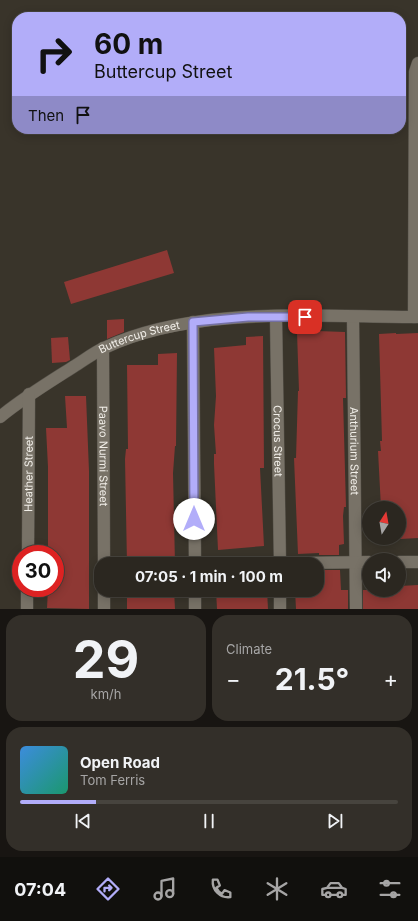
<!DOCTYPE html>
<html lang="en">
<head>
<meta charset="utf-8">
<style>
  body { margin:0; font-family:Inter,sans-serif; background:#332f29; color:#f1f3f6; height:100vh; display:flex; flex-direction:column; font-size:15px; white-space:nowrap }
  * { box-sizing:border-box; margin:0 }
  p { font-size:13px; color:#a6a5a5 }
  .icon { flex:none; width:22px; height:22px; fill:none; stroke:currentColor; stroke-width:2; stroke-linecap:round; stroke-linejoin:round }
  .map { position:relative; height:609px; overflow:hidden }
  .drawer { display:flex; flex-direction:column; gap:6px; padding:6px; background:#181512; flex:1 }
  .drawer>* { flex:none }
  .top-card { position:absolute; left:12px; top:12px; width:394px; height:122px; border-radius:16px; box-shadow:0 2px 10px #0003,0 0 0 1px #47443e; background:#b2adf9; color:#111; overflow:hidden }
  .needle { width:26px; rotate:11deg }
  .buttons { position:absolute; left:362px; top:501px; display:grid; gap:8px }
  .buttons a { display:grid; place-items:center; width:44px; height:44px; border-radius:50%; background:#2b2720; box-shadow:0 2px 10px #0003,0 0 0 1px #47443e; font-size:20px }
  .speed { position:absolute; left:12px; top:545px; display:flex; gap:8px; font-size:20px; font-weight:700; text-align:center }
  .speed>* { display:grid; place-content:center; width:52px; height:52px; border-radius:50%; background:#2b2720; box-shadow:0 2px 10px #0003,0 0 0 1px #47443e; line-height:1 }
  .speed .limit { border:6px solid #d22; background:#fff; color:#111 }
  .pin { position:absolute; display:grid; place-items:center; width:34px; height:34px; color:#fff; margin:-17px; border-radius:8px; box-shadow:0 2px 6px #0006 }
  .me { position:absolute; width:44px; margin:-22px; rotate:0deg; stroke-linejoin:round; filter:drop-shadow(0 0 3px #0008) }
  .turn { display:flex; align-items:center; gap:14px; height:84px; padding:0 16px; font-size:18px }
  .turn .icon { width:52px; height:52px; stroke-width:2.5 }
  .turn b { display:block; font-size:28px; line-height:34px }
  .then { display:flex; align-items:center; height:38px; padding:0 16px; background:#0003; gap:8px; font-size:15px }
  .big { font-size:30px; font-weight:700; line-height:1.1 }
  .drawer .tile { flex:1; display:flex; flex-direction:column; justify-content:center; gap:6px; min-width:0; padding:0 14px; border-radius:16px; background:#332f29 }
  .drawer .dial { align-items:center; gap:0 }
  .dial b { font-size:52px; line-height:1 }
  .song { display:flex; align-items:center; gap:12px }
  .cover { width:48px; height:48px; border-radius:6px; background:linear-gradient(135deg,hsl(210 70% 55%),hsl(160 70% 35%)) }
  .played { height:4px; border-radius:2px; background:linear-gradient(90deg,#b2adf9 20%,#47443e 20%) }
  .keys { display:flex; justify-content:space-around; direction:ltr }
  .heat { display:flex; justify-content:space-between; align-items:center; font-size:22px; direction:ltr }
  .drawer .tiles { flex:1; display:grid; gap:6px; grid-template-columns:1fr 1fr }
  .tile:last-child { grid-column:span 2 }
  .trip { position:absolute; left:94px; top:557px; width:230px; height:40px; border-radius:16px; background:#2b2720; box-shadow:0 2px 10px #0003,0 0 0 1px #47443e; font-weight:700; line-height:40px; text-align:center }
  .dock { display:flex; height:64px; justify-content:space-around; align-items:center; background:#11100d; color:#a6a5a5 }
  .dock .icon { width:28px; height:28px }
  .dock .active { color:#b2adf9 }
  .dock b { font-size:18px; color:#f1f3f6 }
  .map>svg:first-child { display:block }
  .building { fill:#8e3834 }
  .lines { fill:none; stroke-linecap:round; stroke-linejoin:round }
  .minor-casing { stroke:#56524a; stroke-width:13 }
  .minor { stroke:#787267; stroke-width:12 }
  .route-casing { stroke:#7470a2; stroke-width:10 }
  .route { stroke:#b2adf9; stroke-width:7 }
  .labels { text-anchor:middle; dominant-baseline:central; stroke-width:3; stroke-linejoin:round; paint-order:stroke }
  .street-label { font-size:11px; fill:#f1eee8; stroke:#2f2a20 }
</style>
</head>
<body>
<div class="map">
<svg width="418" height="609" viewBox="0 0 418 609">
  <rect width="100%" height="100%" fill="#39342a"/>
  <g class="building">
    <path d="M167,250L174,273L71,304L64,282Z"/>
    <path d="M124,319V332L107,339V320Z"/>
    <path d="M317,331L345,332L346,398H343L346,507H344L343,516L344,544L339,545V555H319V553L298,554L294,458H296L298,391H299L297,332Z"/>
    <path d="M396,333V334L418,333V538L383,540V538H399V508H381L378,451H381L380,441H382L379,334Z"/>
    <path d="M263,336L264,468H260L264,546L218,550L214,464V454H216L214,425L216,396L214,348L246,345V337Z"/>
    <path d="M68,337L70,360L66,362L52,363L51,338Z"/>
    <path d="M177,353L176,446H175L173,473L175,564H127L125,459L126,449H128L127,365H158V354Z"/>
    <path d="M65,396H86L89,471V609L47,608L48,589H55V554H48V467L46,428H67Z"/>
    <path d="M320,570H340L341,590H348V609H296L295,590H321Z"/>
    <path d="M418,585V609H363V590H400V586Z"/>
    <path d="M127,590H174L175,609H127Z"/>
    <path d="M216,590H267L268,609H217Z"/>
  </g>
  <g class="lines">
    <defs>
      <g id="minor">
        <path id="s1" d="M276,317L280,564"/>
        <path id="s2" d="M353,317L356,609"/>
        <path d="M414,317L415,72L418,63"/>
        <path d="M193,322L195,564"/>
        <path id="s3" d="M103,348L104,564"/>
        <path id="s4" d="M0,417C23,398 48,383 73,367C83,361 93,353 104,348C194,305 320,317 418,317"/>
        <path id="s5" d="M28,554L29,394"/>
        <path d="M399,562H418"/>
        <path d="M241,564L369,562"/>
        <path d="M104,590V609"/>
        <path d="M195,590V609"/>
        <path d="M280,590V609"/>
        <path d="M27,609V588"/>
      </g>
    </defs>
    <use href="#minor" class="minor-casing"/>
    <use href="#minor" class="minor"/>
  </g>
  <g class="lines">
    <defs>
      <path id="route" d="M194,519L193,322L248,317H305"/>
    </defs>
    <use href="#route" class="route-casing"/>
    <use href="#route" class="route"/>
  </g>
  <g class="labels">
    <g class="street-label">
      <text stroke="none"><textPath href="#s4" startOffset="162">Buttercup Street</textPath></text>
      <text stroke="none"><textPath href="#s1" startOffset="124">Crocus Street</textPath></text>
      <text stroke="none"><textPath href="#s2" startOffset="134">Anthurium Street</textPath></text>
      <text stroke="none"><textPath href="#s3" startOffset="108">Paavo Nurmi Street</textPath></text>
      <text stroke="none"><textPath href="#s5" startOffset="80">Heather Street</textPath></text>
    </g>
  </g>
</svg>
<div class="buttons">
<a><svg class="needle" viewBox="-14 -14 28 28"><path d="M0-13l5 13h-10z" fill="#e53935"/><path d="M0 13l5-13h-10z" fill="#a6a5a5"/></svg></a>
<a><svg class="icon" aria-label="sound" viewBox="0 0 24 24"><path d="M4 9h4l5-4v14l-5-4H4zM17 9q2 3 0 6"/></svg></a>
</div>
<div class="speed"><div class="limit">30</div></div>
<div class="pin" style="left:305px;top:317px;background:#d93025"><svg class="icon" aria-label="arrive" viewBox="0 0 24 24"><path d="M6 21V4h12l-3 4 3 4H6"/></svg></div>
<svg class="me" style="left:194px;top:519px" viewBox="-20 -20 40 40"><circle r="19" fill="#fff"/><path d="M0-13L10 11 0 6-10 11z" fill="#b2adf9"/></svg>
<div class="trip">07:05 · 1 min · 100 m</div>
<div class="top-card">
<div class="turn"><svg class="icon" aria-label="right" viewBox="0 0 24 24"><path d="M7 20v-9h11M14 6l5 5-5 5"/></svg><div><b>60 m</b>Buttercup Street</div></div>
<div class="then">Then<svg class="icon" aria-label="arrive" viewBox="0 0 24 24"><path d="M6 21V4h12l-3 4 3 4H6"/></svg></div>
</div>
</div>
<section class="drawer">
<div class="tiles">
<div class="tile dial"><b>29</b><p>km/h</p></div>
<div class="tile"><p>Climate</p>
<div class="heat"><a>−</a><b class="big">21.5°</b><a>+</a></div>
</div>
<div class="tile">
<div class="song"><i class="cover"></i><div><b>Open Road</b><p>Tom Ferris</p></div></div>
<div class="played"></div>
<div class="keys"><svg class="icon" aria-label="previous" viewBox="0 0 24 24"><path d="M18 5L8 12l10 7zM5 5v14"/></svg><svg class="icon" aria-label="pause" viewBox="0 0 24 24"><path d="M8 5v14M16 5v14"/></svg><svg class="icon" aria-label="next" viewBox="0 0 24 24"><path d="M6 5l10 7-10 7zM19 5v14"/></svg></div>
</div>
</div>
</section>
<nav class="dock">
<b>07:04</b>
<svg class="icon active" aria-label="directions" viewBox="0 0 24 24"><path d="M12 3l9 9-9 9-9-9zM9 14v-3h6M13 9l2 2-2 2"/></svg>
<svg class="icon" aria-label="music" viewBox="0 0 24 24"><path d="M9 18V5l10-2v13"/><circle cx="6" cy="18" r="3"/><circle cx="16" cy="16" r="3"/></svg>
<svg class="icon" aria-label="phone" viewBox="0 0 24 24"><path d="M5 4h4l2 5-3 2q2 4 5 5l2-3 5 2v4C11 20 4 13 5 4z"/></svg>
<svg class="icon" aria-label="climate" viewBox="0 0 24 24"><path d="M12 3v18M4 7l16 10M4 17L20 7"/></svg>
<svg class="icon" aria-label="car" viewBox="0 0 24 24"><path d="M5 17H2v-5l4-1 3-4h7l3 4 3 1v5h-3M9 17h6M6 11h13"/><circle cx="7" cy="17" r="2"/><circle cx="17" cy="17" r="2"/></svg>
<svg class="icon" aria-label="filters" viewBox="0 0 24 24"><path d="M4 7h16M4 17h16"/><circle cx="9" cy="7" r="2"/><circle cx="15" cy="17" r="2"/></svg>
</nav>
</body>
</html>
